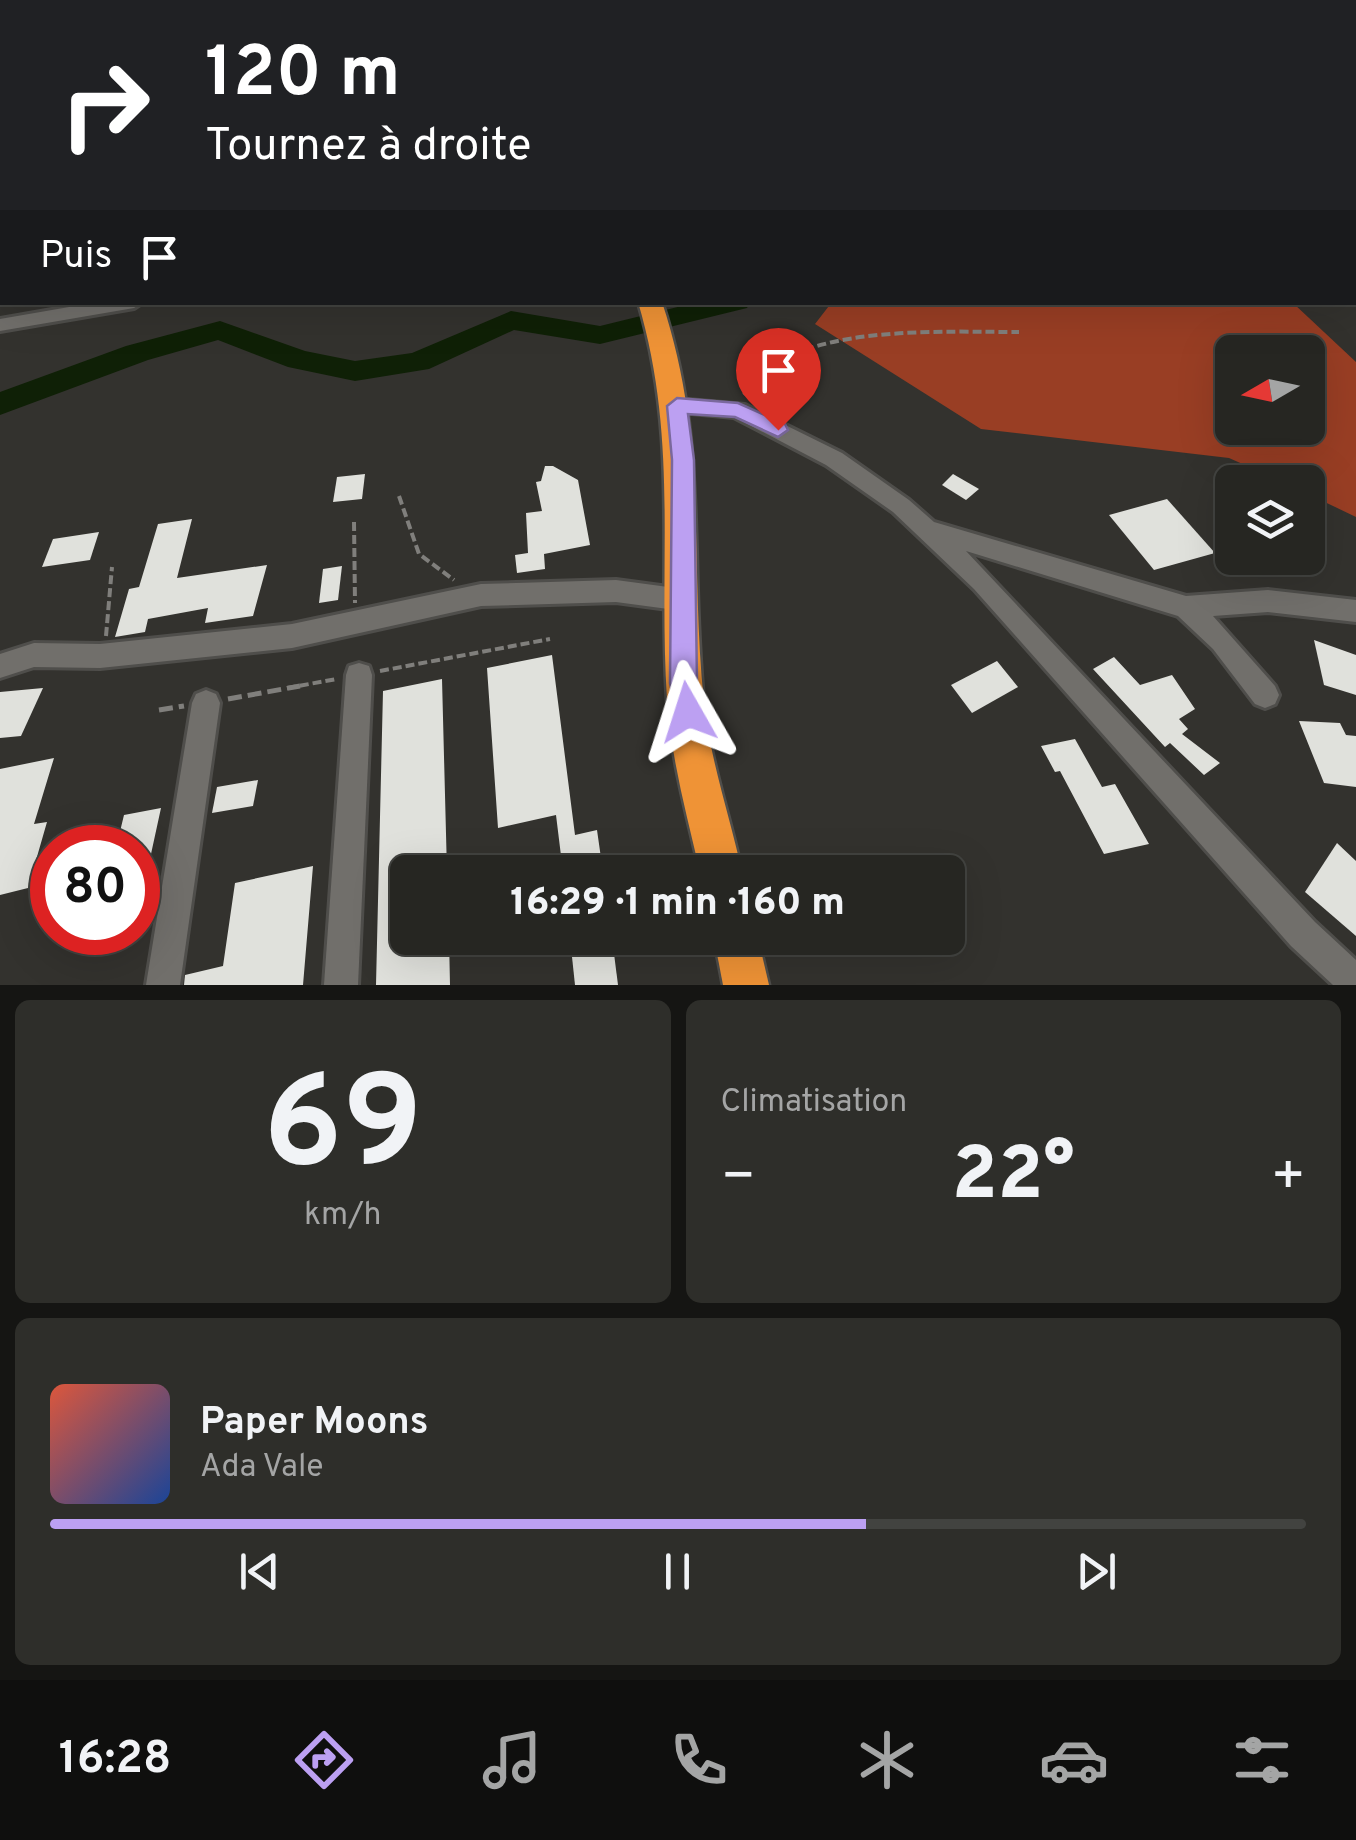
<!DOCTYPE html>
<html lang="fr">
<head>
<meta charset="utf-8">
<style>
  body { margin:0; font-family:Overpass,sans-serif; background:#2e2e2a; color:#f1f3f6; height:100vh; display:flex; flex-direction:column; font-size:38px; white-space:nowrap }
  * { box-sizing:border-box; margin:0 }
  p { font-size:32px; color:#a4a5a5 }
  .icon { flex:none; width:55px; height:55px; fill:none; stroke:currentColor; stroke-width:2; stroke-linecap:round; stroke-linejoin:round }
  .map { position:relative; height:985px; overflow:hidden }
  .panel { display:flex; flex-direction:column; gap:15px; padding:15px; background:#151513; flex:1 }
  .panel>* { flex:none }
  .guide { position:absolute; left:0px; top:0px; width:1358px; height:305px; box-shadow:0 10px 40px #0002,0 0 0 2px #424340; background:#202124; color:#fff; overflow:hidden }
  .needle { width:65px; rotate:261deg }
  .fabs { position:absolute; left:1215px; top:335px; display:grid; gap:20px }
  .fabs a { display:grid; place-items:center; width:110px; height:110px; border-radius:15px; background:#262622; box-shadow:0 10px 40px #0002,0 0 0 2px #424340; font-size:50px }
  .speed { position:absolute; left:30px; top:825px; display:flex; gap:20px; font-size:50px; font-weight:700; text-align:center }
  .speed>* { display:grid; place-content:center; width:130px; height:130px; border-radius:50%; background:#262622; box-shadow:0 10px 40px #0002,0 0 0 2px #424340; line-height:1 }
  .speed .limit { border:15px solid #d22; background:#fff; color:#111 }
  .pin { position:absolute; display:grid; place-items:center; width:85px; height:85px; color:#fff; margin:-102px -42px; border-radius:50% 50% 50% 0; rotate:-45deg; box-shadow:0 0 10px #0007 }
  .pin .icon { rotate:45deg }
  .me { position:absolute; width:110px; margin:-55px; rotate:354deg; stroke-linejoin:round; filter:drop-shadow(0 0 8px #0008) }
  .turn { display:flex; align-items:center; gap:35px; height:210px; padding:0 40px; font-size:45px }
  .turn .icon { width:130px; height:130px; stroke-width:2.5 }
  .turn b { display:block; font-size:70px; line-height:85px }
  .then { display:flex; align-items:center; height:95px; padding:0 40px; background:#0003; gap:20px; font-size:38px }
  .big { font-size:75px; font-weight:800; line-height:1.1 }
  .panel .card { flex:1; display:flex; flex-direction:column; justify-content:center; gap:15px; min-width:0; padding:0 35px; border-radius:15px; background:#2e2e2a }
  .panel .dial { align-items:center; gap:0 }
  .dial b { font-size:130px; line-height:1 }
  .song { display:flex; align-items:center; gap:30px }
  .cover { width:120px; height:120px; border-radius:15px; background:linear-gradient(135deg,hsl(10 70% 55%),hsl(220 70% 35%)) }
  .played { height:10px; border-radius:5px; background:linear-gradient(90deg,#bca0f2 65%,#424340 65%) }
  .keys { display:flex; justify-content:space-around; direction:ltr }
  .heat { display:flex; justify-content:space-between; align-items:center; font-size:55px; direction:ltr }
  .panel .tiles { flex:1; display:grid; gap:15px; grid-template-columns:1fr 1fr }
  .card:last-child { grid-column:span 2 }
  .trip { position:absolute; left:390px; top:855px; width:575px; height:100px; border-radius:15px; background:#262622; box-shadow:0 10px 40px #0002,0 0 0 2px #424340; font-weight:800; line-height:100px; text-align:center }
  .tab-bar { display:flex; height:160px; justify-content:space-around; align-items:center; background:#0f0f0e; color:#a4a5a5 }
  .tab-bar .icon { width:70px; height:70px }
  .tab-bar .active { color:#bca0f2 }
  .tab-bar b { font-size:45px; color:#f1f3f6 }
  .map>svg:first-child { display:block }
  .forest { fill:#993e24; fill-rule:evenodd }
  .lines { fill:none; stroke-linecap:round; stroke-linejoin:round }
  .river { fill:#0f2006; fill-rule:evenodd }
  .building { fill:#e0e1dc }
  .minor-casing { stroke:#4f4e4b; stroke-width:6 }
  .highway-casing { stroke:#4f4e4b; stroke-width:5 }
  .path-far2 { stroke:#807f7c; stroke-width:2.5; stroke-dasharray:5 2.5; stroke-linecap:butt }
  .path-far1 { stroke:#807f7c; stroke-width:4; stroke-dasharray:9 4; stroke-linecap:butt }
  .path { stroke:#807f7c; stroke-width:5; stroke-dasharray:14 6; stroke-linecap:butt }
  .minor { fill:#716f6b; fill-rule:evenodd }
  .highway { fill:#ef9336; fill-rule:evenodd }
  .route { fill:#bca0f2; stroke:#7a689d; stroke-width:2.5 }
</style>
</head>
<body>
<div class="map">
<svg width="1356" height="985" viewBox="0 0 1356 985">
  <rect width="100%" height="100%" fill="#33322e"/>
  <path class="forest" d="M832,302L1293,303L1356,362V517L1308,494V482H1283L1229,458L981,429L815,324ZM1232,352H1308V428H1232Z"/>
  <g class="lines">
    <path class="river" d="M698,302H751L747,308L600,344L514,330L429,369L355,381L288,367L218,340L148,360L0,415V392L126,346L220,321L305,351L355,361L412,353L511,311L600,326Z"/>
  </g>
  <g class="building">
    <path d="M545,466H553L578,480L590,545L544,554L545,569L517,573L515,555L528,553L526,513L542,511L536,482L541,481Z"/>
    <path d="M365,474L362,499L333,502L337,477Z"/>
    <path d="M953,474L979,489L966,500L942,485Z"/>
    <path d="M1167,499L1215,553L1154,570L1109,515Z"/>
    <path d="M192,519L177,578L267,565L253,616L205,623L208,608L148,619L145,632L115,637L129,589L139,587L158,524Z"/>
    <path d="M99,532L90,560L42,567L53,539Z"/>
    <path d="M342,566L338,600L319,603L323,569Z"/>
    <path d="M1314,640L1356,655V695L1324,685Z"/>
    <path d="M552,655L575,835L597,830L603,872H563L556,815L498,828L487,668Z"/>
    <path d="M1114,657L1140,685L1172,675L1195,709L1179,719L1188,729L1182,734L1220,763L1204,775L1170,743L1165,747L1093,669Z"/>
    <path d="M997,661L1018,687L972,713L951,685Z"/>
    <path d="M442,679L447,872H408V938H449L450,985H376L383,691Z"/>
    <path d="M43,688L21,736L0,738V692Z"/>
    <path d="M1299,721L1340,723L1346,735L1356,736V787L1324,783Z"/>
    <path d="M1075,739L1102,787L1115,784L1149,844L1104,854L1060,771L1055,772L1041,746Z"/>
    <path d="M54,758L34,824L47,822L28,888L0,895V769Z"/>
    <path d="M258,780L253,806L212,813L217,787Z"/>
    <path d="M161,808L151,854L138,857V848H116L124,815Z"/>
    <path d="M1337,843L1356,861V936L1305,892Z"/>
    <path d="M313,866L303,985H184L185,975L223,966L235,883Z"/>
    <path d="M570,938H612L618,985H575Z"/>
  </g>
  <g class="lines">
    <defs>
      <g id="minor">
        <path d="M687,0H711L712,2H689Z"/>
        <rect x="1062" y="0" width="10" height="2"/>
        <path d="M1150,0H1194L1195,2H1152Z"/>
        <rect x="1340" y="0" width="10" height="2"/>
        <rect x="1355" y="20" width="1" height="6"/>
        <rect x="1355" y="118" width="1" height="10"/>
        <rect x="0" y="145" width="2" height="8"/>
        <rect x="1355" y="255" width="1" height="11"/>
        <path d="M98,302H143L134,308L0,331V319Z"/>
        <path d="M677,399L745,405L842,453L909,500L934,522L1186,596L1268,590L1356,600V622L1268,612L1213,616L1275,686L1279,695L1275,704L1265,708L1255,704L1213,649L1178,616L966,551L1315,922L1356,960V985H1333L1291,946L974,589L893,512L826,465L734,417L670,411L667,406L670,401Z"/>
        <path d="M616,580L683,589L692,592L696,600L692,608L683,611L616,602L481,606L292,648L100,668L34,667L0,678V654L34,643L100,644L292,624L481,584Z"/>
        <path d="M359,663L369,666L372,675L358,985H324L346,675L349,666Z"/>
        <path d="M206,690L216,694L220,703L180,985H146L192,703L196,694Z"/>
      </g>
      <g id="highway">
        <rect x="805" y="0" width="14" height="2"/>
        <path d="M638,302H662C709,444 689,560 704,702C710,760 730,816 742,872H700C687,816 671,758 667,699C658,560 679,440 638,302Z"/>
        <path d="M714,938H758L769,985H723Z"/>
      </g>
    </defs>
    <use href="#minor" class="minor-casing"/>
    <use href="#highway" class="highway-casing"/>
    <path class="path-far2" d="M446,0L453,2"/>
    <g class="path-far1">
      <path d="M744,395C750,387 755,377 763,371C825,325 945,332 1019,332"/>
      <path d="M399,496L419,554L454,580"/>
      <path d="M354,522L355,603"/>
      <path d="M106,636L112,567"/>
      <path d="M380,671L550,639"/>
      <path d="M287,688L337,679"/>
    </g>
    <g class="path">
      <path d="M228,699L300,686"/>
      <path d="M159,710L184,706"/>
    </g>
    <use href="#minor" class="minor"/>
    <use href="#highway" class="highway"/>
  </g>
  <path class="route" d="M677,398L738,403L785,424L788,430L778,437L735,417L688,414L694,460L697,683L703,712L698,722L688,726L679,722L670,683L672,460L667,406Z"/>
</svg>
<div class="fabs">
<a><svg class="needle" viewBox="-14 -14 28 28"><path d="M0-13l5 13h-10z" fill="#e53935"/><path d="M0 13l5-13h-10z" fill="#a4a5a5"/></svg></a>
<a><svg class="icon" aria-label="layers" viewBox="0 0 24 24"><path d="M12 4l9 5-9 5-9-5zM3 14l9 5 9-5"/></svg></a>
</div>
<div class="speed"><div class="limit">80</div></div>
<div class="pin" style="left:778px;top:430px;background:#d93025"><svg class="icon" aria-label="arrive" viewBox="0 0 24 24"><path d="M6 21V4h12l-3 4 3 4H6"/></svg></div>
<svg class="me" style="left:688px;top:712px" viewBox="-20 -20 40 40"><path d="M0-17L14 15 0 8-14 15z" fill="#bca0f2" stroke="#fff" stroke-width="4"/></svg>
<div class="trip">16:29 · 1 min · 160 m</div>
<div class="guide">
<div class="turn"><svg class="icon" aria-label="right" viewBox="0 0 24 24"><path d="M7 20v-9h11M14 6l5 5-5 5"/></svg><div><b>120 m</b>Tournez à droite</div></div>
<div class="then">Puis<svg class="icon" aria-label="arrive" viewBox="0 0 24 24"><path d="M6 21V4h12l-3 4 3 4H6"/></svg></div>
</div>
</div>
<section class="panel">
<div class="tiles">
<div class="card dial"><b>69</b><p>km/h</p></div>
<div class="card"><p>Climatisation</p>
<div class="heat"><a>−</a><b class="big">22°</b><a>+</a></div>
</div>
<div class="card">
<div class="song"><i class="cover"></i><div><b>Paper Moons</b><p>Ada Vale</p></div></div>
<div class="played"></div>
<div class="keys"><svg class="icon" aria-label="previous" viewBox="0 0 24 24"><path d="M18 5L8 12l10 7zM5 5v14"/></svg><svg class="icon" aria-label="pause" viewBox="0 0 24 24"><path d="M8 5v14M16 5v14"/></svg><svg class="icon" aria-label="next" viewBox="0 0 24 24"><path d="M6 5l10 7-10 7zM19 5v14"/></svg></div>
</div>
</div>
</section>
<nav class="tab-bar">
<b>16:28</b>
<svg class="icon active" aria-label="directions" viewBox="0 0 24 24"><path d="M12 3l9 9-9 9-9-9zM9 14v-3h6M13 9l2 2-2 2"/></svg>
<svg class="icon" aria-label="music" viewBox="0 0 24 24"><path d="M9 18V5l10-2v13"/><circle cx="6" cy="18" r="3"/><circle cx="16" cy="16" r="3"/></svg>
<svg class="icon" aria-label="phone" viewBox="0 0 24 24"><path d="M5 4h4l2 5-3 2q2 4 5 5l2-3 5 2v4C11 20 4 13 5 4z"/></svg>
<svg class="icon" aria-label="climate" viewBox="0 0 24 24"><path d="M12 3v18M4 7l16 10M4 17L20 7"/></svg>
<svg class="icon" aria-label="car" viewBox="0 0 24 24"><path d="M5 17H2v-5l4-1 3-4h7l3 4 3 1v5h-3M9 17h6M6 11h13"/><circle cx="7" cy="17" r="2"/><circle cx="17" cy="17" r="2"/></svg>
<svg class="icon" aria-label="filters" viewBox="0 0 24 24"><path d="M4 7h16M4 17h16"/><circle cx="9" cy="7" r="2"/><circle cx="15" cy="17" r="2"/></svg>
</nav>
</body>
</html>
